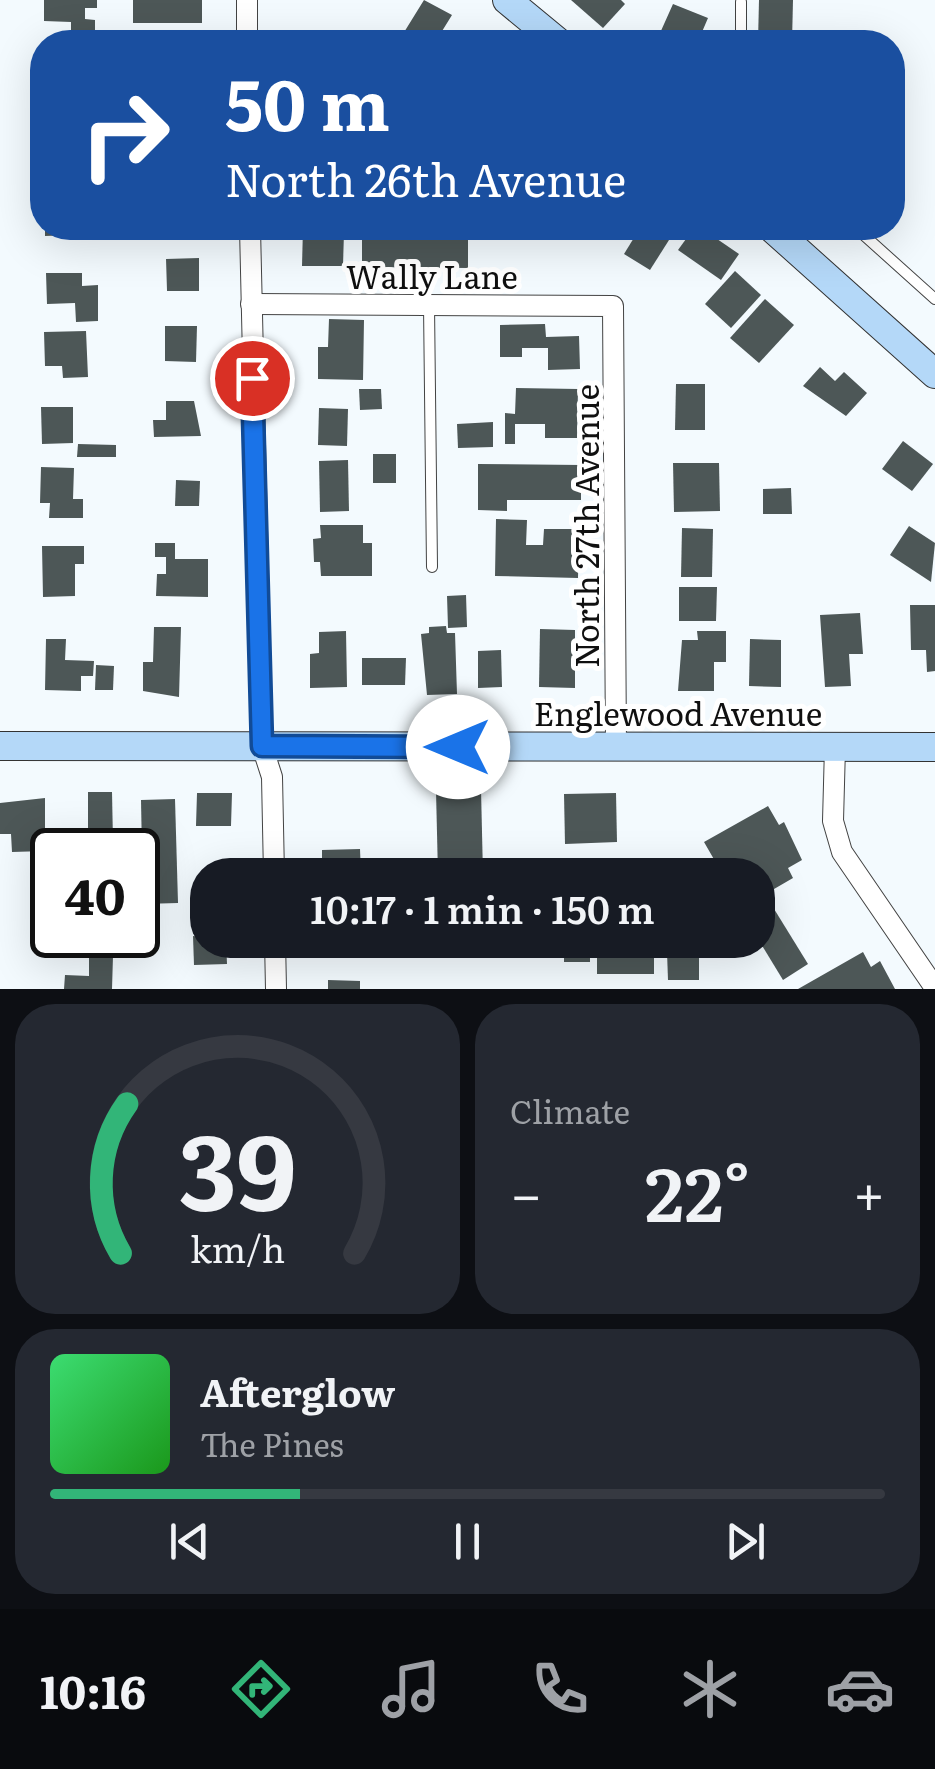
<!DOCTYPE html>
<html lang="en">
<head>
<meta charset="utf-8">
<style>
  body { margin:0; font-family:Literata,serif; background:#242831; color:#f1f3f6; height:100vh; display:flex; flex-direction:column; font-size:38px; white-space:nowrap }
  * { box-sizing:border-box; margin:0 }
  p { font-size:32px; color:#9ea1a6 }
  .icon { flex:none; width:55px; height:55px; fill:none; stroke:currentColor; stroke-width:2; stroke-linecap:round; stroke-linejoin:round }
  .map { position:relative; height:989px; overflow:hidden }
  .side { display:flex; flex-direction:column; gap:15px; padding:15px; background:#0d0f14; flex:1 }
  .side>* { flex:none }
  .top-card { position:absolute; left:30px; top:30px; width:875px; height:210px; border-radius:40px; box-shadow:0 10px 40px #0002; background:#1a4fa0; color:#fff; overflow:hidden }
  .speed { position:absolute; left:30px; top:828px; display:flex; gap:20px; font-size:50px; font-weight:700; text-align:center }
  .speed>* { display:grid; place-content:center; width:130px; height:130px; border-radius:50%; background:#171b24; box-shadow:0 10px 40px #0002; line-height:1 }
  .speed .limit { border:5px solid #111; border-radius:15px; background:#fff; color:#111 }
  .pin { position:absolute; display:grid; place-items:center; width:85px; height:85px; color:#fff; margin:-42px; border:5px solid #fff; border-radius:50%; box-shadow:0 2px 10px #0007 }
  .me { position:absolute; width:110px; margin:-55px; rotate:270deg; stroke-linejoin:round; filter:drop-shadow(0 0 8px #0008) }
  .turn { display:flex; align-items:center; gap:35px; height:210px; padding:0 30px; font-size:45px }
  .turn .icon { width:130px; height:130px; stroke-width:2.5 }
  .turn b { display:block; font-size:70px; line-height:85px }
  .big { font-size:75px; font-weight:600; line-height:1.1 }
  .side .tile { flex:1; display:flex; flex-direction:column; justify-content:center; gap:15px; min-width:0; padding:0 35px; border-radius:40px; background:#242831 }
  .side .dial { align-items:center; gap:0 }
  .dial svg { height:260px; overflow:visible; fill:none; stroke:#363941; stroke-width:7; stroke-linecap:round; text-anchor:middle }
  .dial text { fill:#f1f3f6; stroke:none }
  .song { display:flex; align-items:center; gap:30px }
  .cover { width:120px; height:120px; border-radius:15px; background:linear-gradient(135deg,hsl(140 70% 55%),hsl(120 70% 35%)) }
  .played { height:10px; border-radius:5px; background:linear-gradient(90deg,#32b578 30%,#363941 30%) }
  .keys { display:flex; justify-content:space-around; direction:ltr }
  .heat { display:flex; justify-content:space-between; align-items:center; font-size:55px; direction:ltr }
  .side .tiles { flex:1; display:grid; gap:15px; grid-template-columns:1fr 1fr }
  .tile:last-child { grid-column:span 2 }
  .trip { position:absolute; left:190px; top:858px; width:585px; height:100px; border-radius:40px; background:#171b24; box-shadow:0 10px 40px #0002; font-weight:600; line-height:100px; text-align:center }
  .dock { display:flex; height:160px; justify-content:space-around; align-items:center; background:#090b0e; color:#9ea1a6 }
  .dock .icon { width:70px; height:70px }
  .dock .selected { color:#32b578 }
  .dock b { font-size:45px; color:#f1f3f6 }
  .map>svg:first-child { display:block }
  .building { fill:#4d5757 }
  .lines { fill:none; stroke-linecap:round; stroke-linejoin:round }
  .lane-casing { stroke:#434343; stroke-width:12 }
  .street-casing { stroke:#434343; stroke-width:22 }
  .secondary-casing { stroke:#323232; stroke-width:30 }
  .lane { stroke:#fff; stroke-width:10 }
  .street { stroke:#fff; stroke-width:20 }
  .secondary { stroke:#b4d8f8; stroke-width:28 }
  .route-casing { stroke:#114b97; stroke-width:25 }
  .route { stroke:#1a73e8; stroke-width:18 }
  .labels { text-anchor:middle; dominant-baseline:central; stroke-width:10; stroke-linejoin:round; paint-order:stroke }
  .street-label { font-size:32px; fill:#101010; stroke:#fff }
</style>
</head>
<body>
<div class="map">
<svg width="935" height="989" viewBox="0 0 935 989">
  <rect width="100%" height="100%" fill="#f3fafe"/>
  <g class="building">
    <path d="M44,0H97V8H85V19L95,20V34H71V22L44,21Z"/>
    <rect x="133" y="0" width="69" height="23"/>
    <path d="M424,0L452,15L439,36L442,38L440,42H398Z"/>
    <path d="M571,0H621L625,4L603,28Z"/>
    <path d="M759,0H793L792,42H758Z"/>
    <path d="M673,4L708,18L699,39L708,42H656Z"/>
    <path d="M45,228H72V235L45,236Z"/>
    <path d="M303,228L344,232L343,266H302Z"/>
    <path d="M640,228L676,229L650,270L624,254Z"/>
    <path d="M694,228H701L739,254L721,280L678,250Z"/>
    <path d="M362,232L468,234V268L362,267Z"/>
    <path d="M199,258V291H167L166,259Z"/>
    <path d="M735,271L761,295L731,328L705,304Z"/>
    <path d="M46,273H82V286L98,285V321L76,322L75,303L47,304Z"/>
    <path d="M765,299L794,325L759,363L730,338Z"/>
    <path d="M329,319L364,320L363,380L318,379V347H328Z"/>
    <path d="M545,324L546,337L579,336L580,369L548,370V348H522V357H500V325Z"/>
    <path d="M165,326H197L196,362L165,361Z"/>
    <path d="M86,331L88,377L63,378L62,366H45L44,332Z"/>
    <path d="M820,367L835,381L844,372L867,393L846,416L803,386Z"/>
    <path d="M676,384H705V430H675Z"/>
    <path d="M516,388L578,389L577,438H545V424H515V444H505V413L515,414Z"/>
    <path d="M359,389H381L382,409L360,410Z"/>
    <path d="M166,401H194L201,436L154,437L153,420H166Z"/>
    <path d="M41,407H73V443L42,444Z"/>
    <path d="M319,408L348,409L347,446L318,445Z"/>
    <path d="M493,422V447L458,448L457,424Z"/>
    <path d="M903,441L933,464L912,491L882,469Z"/>
    <path d="M78,444L116,445V457H77Z"/>
    <rect x="373" y="454" width="23" height="29"/>
    <path d="M348,460L349,511L320,512L319,461Z"/>
    <path d="M673,463H719L720,511L674,512Z"/>
    <path d="M478,464L581,465V500H507V511L478,510Z"/>
    <path d="M41,467L74,468L73,499H83V518H49L50,503H40Z"/>
    <path d="M176,480L200,481L199,506H175Z"/>
    <path d="M791,488L792,514H763V489Z"/>
    <path d="M496,519L527,520L526,545H543L544,529H579L578,578L495,576Z"/>
    <path d="M320,525H363V543H372V576H321L320,562H314L313,539L321,538Z"/>
    <path d="M909,526L935,543L931,582L890,555Z"/>
    <path d="M682,528L713,529L712,577H681Z"/>
    <path d="M155,543H175V559H208V597L156,596L157,574H166V557H155Z"/>
    <path d="M42,546H84V564H75V596L43,597Z"/>
    <path d="M679,587H717L716,621H679Z"/>
    <path d="M466,595L467,627L448,628L447,596Z"/>
    <path d="M910,605H935V671L927,672L926,650H911Z"/>
    <path d="M860,613L863,654H849L851,686L825,687L820,615Z"/>
    <path d="M446,626L447,633H455L457,694L427,695L421,634L429,633V627Z"/>
    <path d="M154,627H181L179,697L143,691V662H153Z"/>
    <path d="M540,629L575,630V688L539,687Z"/>
    <path d="M346,631L347,687L310,688V654L319,653V632Z"/>
    <path d="M697,631H726V662H714V691H678L682,640H698Z"/>
    <path d="M46,639H66L65,660L94,661L93,676H81V691L45,690Z"/>
    <path d="M750,639L781,640V687L749,686Z"/>
    <path d="M501,650L502,687L478,688V651Z"/>
    <path d="M362,658H406L405,685H362Z"/>
    <path d="M96,665L114,666L113,690H95Z"/>
    <path d="M481,789L483,875H438L436,791Z"/>
    <path d="M88,792H112L113,842H88Z"/>
    <path d="M197,793H232L231,826H196Z"/>
    <path d="M616,793L617,842L565,844L564,794Z"/>
    <path d="M45,798V851L12,852L11,834H0V803Z"/>
    <path d="M175,799L178,903L143,904L141,800Z"/>
    <path d="M768,806L779,825L784,822L802,860L788,868L793,878L762,896L758,875H723L704,842Z"/>
    <path d="M360,849L361,875H322V850Z"/>
    <path d="M771,904L808,964L783,980L758,939V912Z"/>
    <path d="M193,936L226,940L227,964L194,965Z"/>
    <rect x="564" y="940" width="26" height="22"/>
    <rect x="597" y="940" width="57" height="34"/>
    <path d="M667,952H699V980H668Z"/>
    <path d="M863,952L871,967L880,961L895,989H798Z"/>
    <path d="M89,955L113,956L112,989H64L65,975L89,976Z"/>
    <path d="M328,980L360,981V989H328Z"/>
  </g>
  <g class="lines">
    <defs>
      <g id="lane">
        <path d="M741,2V42"/>
        <path d="M856,228L935,299"/>
        <path d="M429,305L432,567"/>
      </g>
      <g id="street">
        <path d="M247,0V42"/>
        <path d="M250,228L262,746L272,777L274,875"/>
        <path d="M251,304L613,306L616,747"/>
        <path d="M835,747L833,821L842,852L935,988"/>
        <path d="M275,940L276,989"/>
      </g>
      <g id="secondary">
        <path d="M507,0L558,42"/>
        <path d="M772,228L935,374"/>
        <path d="M0,746L935,747"/>
      </g>
    </defs>
    <use href="#lane" class="lane-casing"/>
    <use href="#street" class="street-casing"/>
    <use href="#secondary" class="secondary-casing"/>
    <use href="#lane" class="lane"/>
    <use href="#street" class="street"/>
    <use href="#secondary" class="secondary"/>
  </g>
  <g class="lines">
    <defs>
      <path id="route" d="M252,378L262,746L458,747"/>
    </defs>
    <use href="#route" class="route-casing"/>
    <use href="#route" class="route"/>
  </g>
  <g class="labels">
    <g class="street-label">
      <text x="432" y="275">Wally Lane</text>
      <text transform="translate(585 526) rotate(-90)">North 27th Avenue</text>
      <text x="678" y="712">Englewood Avenue</text>
    </g>
  </g>
</svg>
<div class="speed"><div class="limit">40</div></div>
<div class="pin" style="left:252px;top:378px;background:#d93025"><svg class="icon" aria-label="arrive" viewBox="0 0 24 24"><path d="M6 21V4h12l-3 4 3 4H6"/></svg></div>
<svg class="me" style="left:458px;top:747px" viewBox="-20 -20 40 40"><circle r="19" fill="#fff"/><path d="M0-13L10 11 0 6-10 11z" fill="#1a73e8"/></svg>
<div class="trip">10:17 · 1 min · 150 m</div>
<div class="top-card">
<div class="turn"><svg class="icon" aria-label="right" viewBox="0 0 24 24"><path d="M7 20v-9h11M14 6l5 5-5 5"/></svg><div><b>50 m</b>North 26th Avenue</div></div>
</div>
</div>
<section class="side">
<div class="tiles">
<div class="tile dial"><svg viewBox="0 0 100 80">
<path d="M14 69A42 42 0 1 1 86 69"/>
<path d="M14 69A42 42 0 0 1 16 23" stroke="#32b578"/>
<text x="50" y="56" font-size="32" font-weight="700">39</text>
<text x="50" y="72" font-size="11">km/h</text>
</svg></div>
<div class="tile"><p>Climate</p>
<div class="heat"><a>−</a><b class="big">22°</b><a>+</a></div>
</div>
<div class="tile">
<div class="song"><i class="cover"></i><div><b>Afterglow</b><p>The Pines</p></div></div>
<div class="played"></div>
<div class="keys"><svg class="icon" aria-label="previous" viewBox="0 0 24 24"><path d="M18 5L8 12l10 7zM5 5v14"/></svg><svg class="icon" aria-label="pause" viewBox="0 0 24 24"><path d="M8 5v14M16 5v14"/></svg><svg class="icon" aria-label="next" viewBox="0 0 24 24"><path d="M6 5l10 7-10 7zM19 5v14"/></svg></div>
</div>
</div>
</section>
<nav class="dock">
<b>10:16</b>
<svg class="icon selected" aria-label="directions" viewBox="0 0 24 24"><path d="M12 3l9 9-9 9-9-9zM9 14v-3h6M13 9l2 2-2 2"/></svg>
<svg class="icon" aria-label="music" viewBox="0 0 24 24"><path d="M9 18V5l10-2v13"/><circle cx="6" cy="18" r="3"/><circle cx="16" cy="16" r="3"/></svg>
<svg class="icon" aria-label="phone" viewBox="0 0 24 24"><path d="M5 4h4l2 5-3 2q2 4 5 5l2-3 5 2v4C11 20 4 13 5 4z"/></svg>
<svg class="icon" aria-label="climate" viewBox="0 0 24 24"><path d="M12 3v18M4 7l16 10M4 17L20 7"/></svg>
<svg class="icon" aria-label="car" viewBox="0 0 24 24"><path d="M5 17H2v-5l4-1 3-4h7l3 4 3 1v5h-3M9 17h6M6 11h13"/><circle cx="7" cy="17" r="2"/><circle cx="17" cy="17" r="2"/></svg>
</nav>
</body>
</html>
